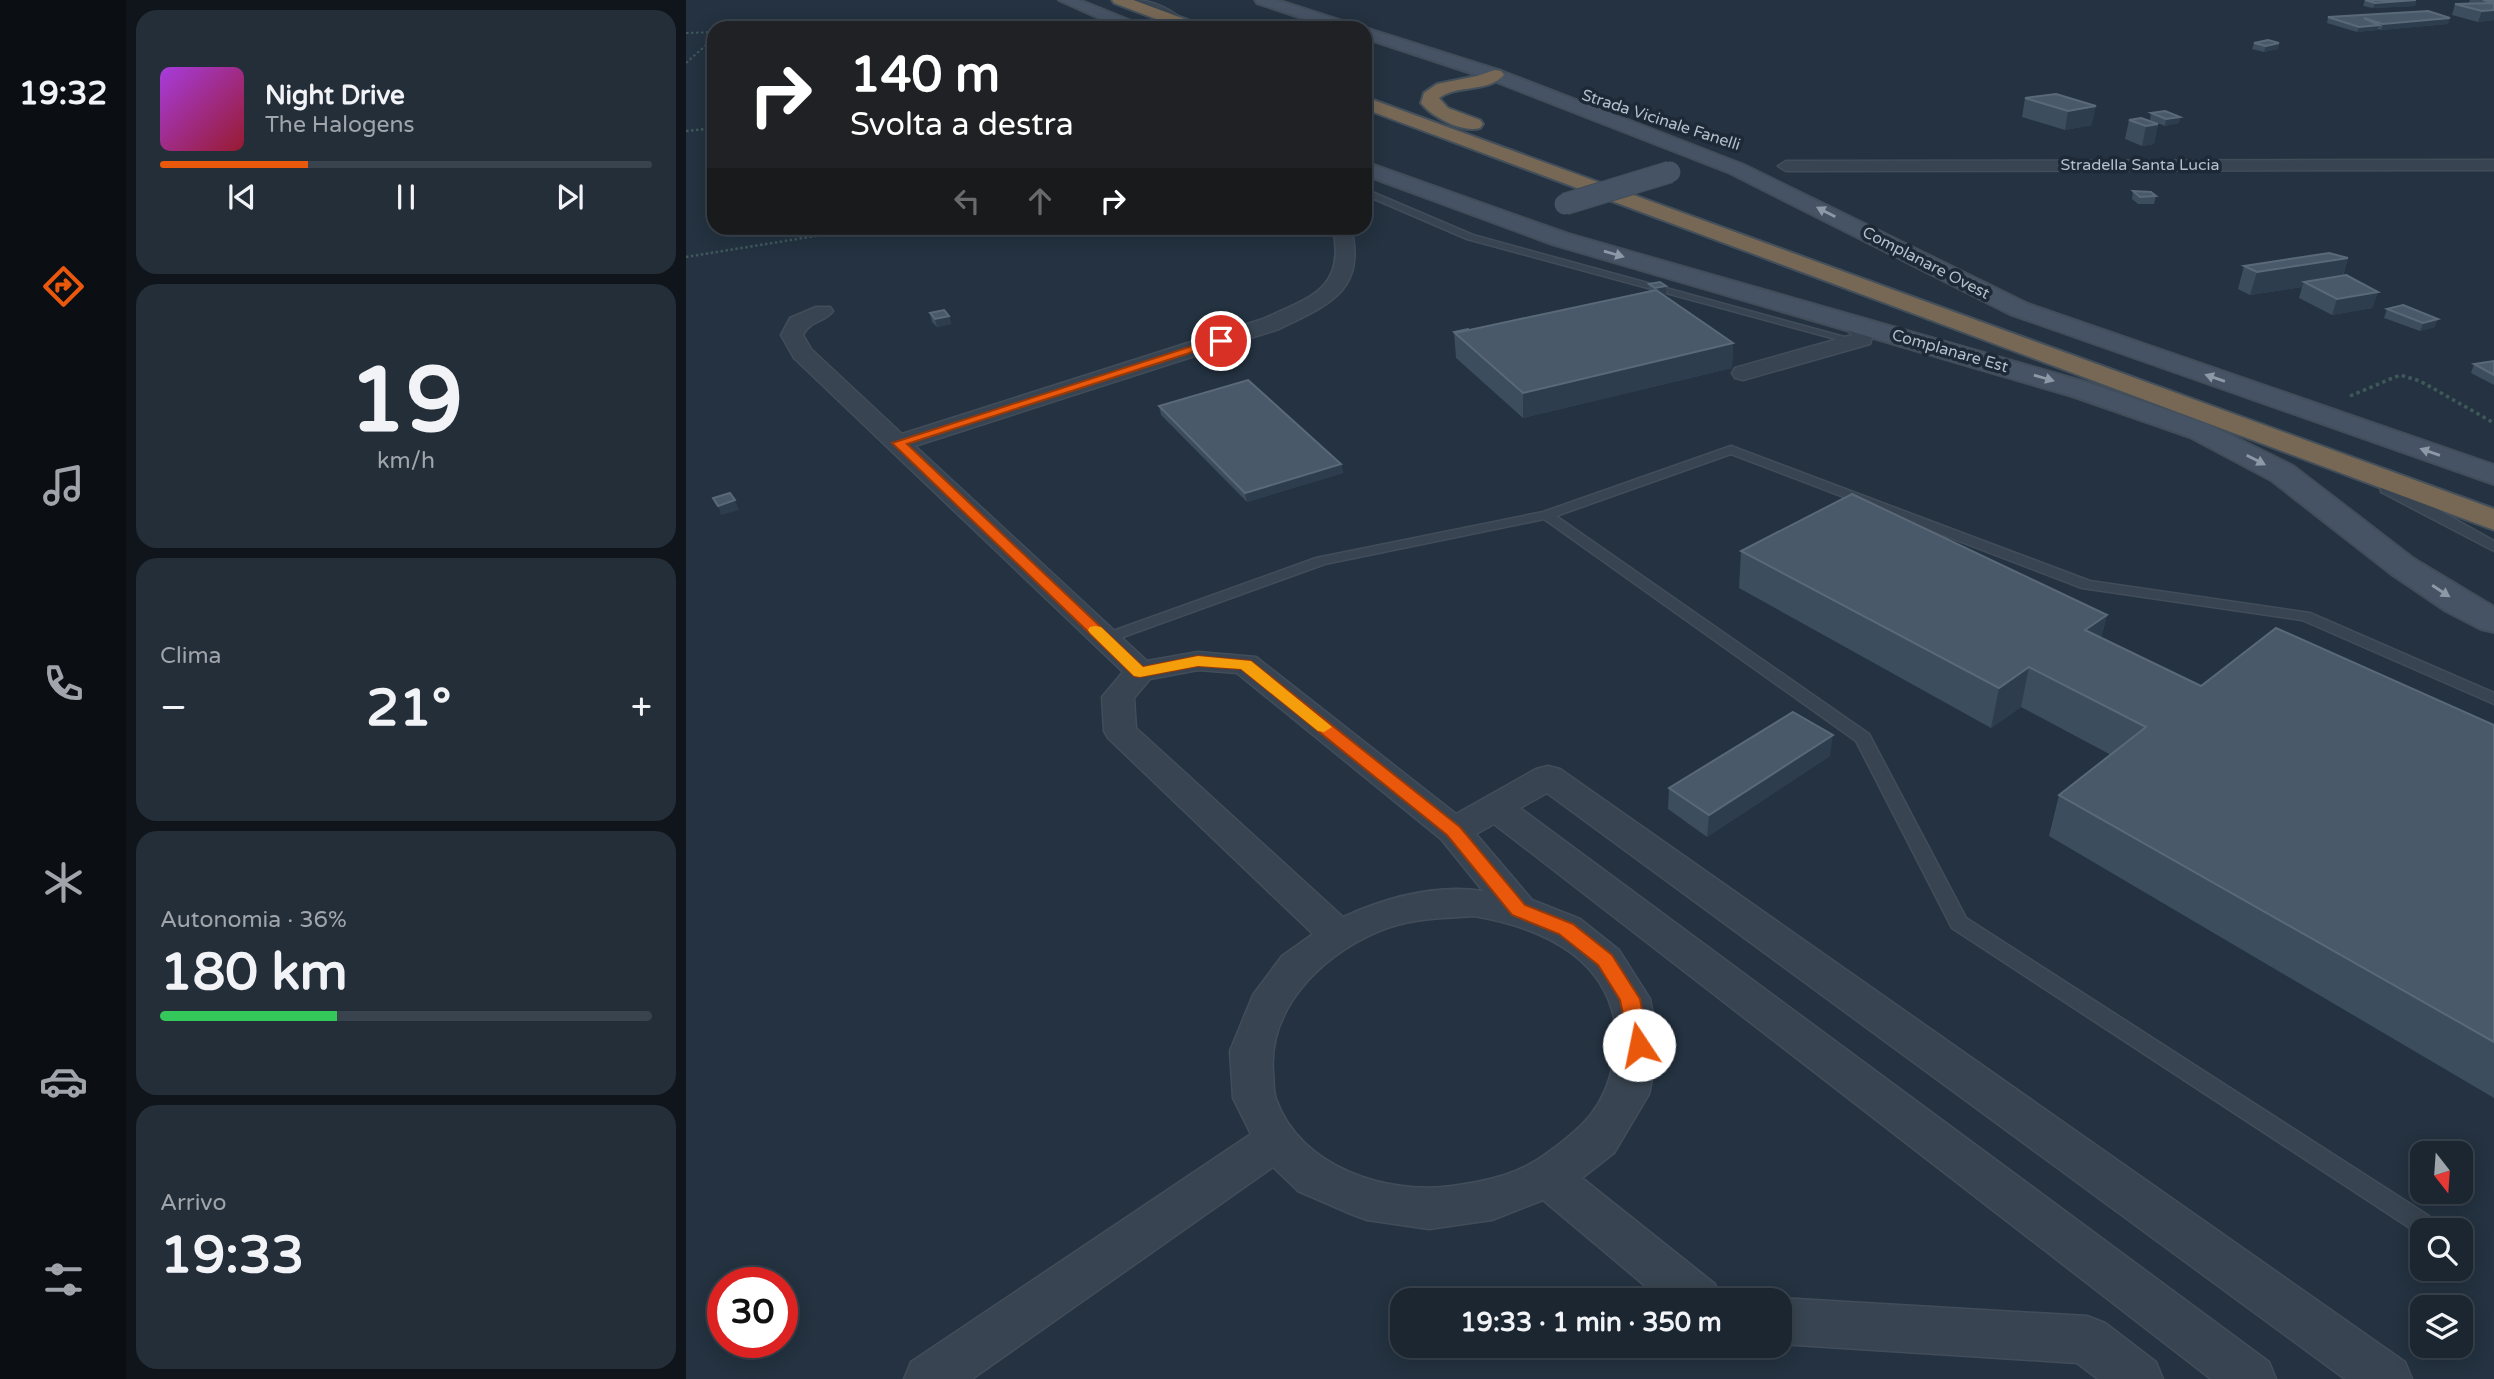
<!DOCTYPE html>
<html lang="it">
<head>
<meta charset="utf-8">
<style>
  body { margin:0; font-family:"Varela Round",sans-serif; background:#242e39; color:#f1f3f6; height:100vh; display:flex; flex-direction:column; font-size:26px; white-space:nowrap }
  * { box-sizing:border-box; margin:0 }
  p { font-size:23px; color:#a0a5ab }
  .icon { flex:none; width:38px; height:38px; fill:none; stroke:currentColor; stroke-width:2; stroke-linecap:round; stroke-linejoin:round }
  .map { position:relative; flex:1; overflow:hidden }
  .sheet { display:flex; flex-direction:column; gap:10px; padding:10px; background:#0f151b; width:560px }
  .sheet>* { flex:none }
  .guide { position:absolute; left:21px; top:21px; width:665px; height:214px; border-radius:21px; box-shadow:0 4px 18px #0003,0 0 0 2px #39434d; background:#202124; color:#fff; overflow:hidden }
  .needle { width:46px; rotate:163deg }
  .buttons { position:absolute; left:1724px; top:1141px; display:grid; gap:14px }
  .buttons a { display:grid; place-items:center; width:63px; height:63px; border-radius:14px; background:#1b2631; box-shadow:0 4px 18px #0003,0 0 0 2px #39434d; font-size:35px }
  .speed { position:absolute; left:21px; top:1267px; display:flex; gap:14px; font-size:35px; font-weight:700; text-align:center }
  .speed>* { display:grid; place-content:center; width:91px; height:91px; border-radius:50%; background:#1b2631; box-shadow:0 4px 18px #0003,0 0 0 2px #39434d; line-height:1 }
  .speed .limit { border:10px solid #d22; background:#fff; color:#111 }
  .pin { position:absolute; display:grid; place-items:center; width:60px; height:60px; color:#fff; margin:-30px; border:4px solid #fff; border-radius:50%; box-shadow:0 2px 7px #0007 }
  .me { position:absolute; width:77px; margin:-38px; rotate:349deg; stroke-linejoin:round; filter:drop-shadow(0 0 5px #0008) }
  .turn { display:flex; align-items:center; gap:24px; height:147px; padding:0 28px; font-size:32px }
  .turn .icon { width:91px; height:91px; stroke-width:2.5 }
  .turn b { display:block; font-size:49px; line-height:60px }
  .lanes { display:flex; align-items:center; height:66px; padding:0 28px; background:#0003; justify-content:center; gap:35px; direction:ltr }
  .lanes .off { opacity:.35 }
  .big { font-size:52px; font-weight:800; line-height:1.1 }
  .sheet .widget { flex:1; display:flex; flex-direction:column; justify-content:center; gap:10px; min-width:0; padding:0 24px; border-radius:21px; background:#242e39 }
  .sheet .dial { align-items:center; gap:0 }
  .dial b { font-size:91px; line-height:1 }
  .song { display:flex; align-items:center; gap:21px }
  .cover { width:84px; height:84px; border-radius:10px; background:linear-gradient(135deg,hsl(280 70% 55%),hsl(350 70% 35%)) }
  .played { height:7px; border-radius:4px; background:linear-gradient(90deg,#ea580c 30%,#39434d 30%) }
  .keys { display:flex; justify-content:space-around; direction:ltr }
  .heat { display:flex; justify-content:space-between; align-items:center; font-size:38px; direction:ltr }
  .charge { height:10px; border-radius:5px; background:linear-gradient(90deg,#34c759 36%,#39434d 0) }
  .trip { position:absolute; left:704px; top:1288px; width:402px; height:70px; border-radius:21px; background:#1b2631; box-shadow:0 4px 18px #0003,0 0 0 2px #39434d; font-weight:800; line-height:70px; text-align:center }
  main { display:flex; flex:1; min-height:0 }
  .menu { display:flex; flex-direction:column; width:126px; justify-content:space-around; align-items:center; background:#0b0f14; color:#a0a5ab }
  .menu .icon { width:49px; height:49px }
  .menu .selected { color:#ea580c }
  .menu b { font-size:32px; color:#f1f3f6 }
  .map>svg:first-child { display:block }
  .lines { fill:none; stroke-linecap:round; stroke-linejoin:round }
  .lane-casing { stroke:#424d5a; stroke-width:3 }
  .street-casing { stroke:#424d5a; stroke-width:3 }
  .secondary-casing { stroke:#424d5a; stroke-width:4 }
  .highway-casing { stroke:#434f5b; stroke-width:4 }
  .path-far2 { stroke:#3f595a; stroke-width:2; stroke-dasharray:2.5 2.5; stroke-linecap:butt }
  .path-far1 { stroke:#3f595a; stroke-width:2.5; stroke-dasharray:2.5 2.5; stroke-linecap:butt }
  .path { stroke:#3f595a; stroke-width:3.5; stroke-dasharray:3.5 3.5; stroke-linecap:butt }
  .lane { fill:#384451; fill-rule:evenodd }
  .street { fill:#384451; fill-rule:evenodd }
  .secondary { fill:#465364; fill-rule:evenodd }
  .highway { fill:#776855; fill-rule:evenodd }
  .secondary-bridge-casing { stroke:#424d5a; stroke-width:23; stroke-linecap:butt }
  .secondary-bridge { stroke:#465364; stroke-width:21 }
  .wall { fill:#3c4d5d }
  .shaded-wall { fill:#2d3d4d }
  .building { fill:#495969; stroke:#5a6978; stroke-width:2 }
  .oneway { fill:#8e99a7 }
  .route { fill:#ea580c; stroke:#983908; stroke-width:2 }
  .slow { fill:#f59e0b }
  .labels { text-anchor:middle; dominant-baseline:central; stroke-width:7; stroke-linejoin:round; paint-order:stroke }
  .far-street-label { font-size:16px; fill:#b5bfcb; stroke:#1d2936 }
</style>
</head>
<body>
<main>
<nav class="menu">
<b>19:32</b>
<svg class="icon selected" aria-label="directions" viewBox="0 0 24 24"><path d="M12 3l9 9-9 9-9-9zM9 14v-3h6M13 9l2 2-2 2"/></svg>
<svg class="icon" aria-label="music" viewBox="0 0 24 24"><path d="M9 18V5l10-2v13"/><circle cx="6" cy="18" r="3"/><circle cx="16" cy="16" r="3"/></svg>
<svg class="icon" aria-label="phone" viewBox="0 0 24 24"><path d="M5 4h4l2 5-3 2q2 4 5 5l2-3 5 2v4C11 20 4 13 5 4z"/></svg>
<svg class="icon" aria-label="climate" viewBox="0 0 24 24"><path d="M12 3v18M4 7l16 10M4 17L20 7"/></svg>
<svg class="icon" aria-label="car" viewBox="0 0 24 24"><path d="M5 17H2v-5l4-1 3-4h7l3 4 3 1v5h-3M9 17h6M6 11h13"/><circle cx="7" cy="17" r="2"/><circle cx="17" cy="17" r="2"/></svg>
<svg class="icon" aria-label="filters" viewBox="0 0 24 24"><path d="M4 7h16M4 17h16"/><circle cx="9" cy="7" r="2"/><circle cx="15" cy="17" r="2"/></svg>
</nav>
<section class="sheet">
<div class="widget">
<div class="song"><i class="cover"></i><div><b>Night Drive</b><p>The Halogens</p></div></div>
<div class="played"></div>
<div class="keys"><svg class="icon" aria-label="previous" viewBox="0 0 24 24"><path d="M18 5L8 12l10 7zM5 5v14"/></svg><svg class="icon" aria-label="pause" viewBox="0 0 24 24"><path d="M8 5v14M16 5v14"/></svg><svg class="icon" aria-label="next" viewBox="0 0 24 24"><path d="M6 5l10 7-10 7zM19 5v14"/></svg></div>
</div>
<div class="widget dial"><b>19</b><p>km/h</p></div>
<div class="widget"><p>Clima</p>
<div class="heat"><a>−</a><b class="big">21°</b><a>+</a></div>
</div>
<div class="widget"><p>Autonomia · 36%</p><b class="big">180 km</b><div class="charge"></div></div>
<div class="widget"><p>Arrivo</p><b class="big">19:33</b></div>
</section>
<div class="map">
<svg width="1808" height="1379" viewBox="0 0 1808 1379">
  <rect width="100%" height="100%" fill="#243241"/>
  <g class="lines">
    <defs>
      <g id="lane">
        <path d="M448,0C466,0 489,10 500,24L495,25L488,16Z"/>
        <path d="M679,189L787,235L1173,341L1164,343L781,239L679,195Z"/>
        <path d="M1045,446L1404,581L1624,613L1808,693V704L1616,620L1396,588L1045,454L870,516L1183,734L1280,918L1743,1216L1747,1223L1743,1230H1736L1735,1233L1727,1230L1266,928L1170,741L858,519L639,564L423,642L418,644L410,639L413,636L630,558L857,512Z"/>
        <path d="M1700,485L1724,494L1808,541V551L1695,492V486Z"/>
      </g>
      <g id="street">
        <path d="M1808,160V170L1100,171L1092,166L1100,161Z"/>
        <path d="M647,228H665C681,291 642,305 593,329L229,446L461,661L512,652L570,657L770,814L850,769L862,766L874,769L1719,1362L1726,1379H1659L861,793L834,808L1583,1362L1590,1379H1525L808,824L790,834L846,900L894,919L933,950L964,999L973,1045L963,1094L928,1153L896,1178L1029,1284L1036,1300H976L857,1200L806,1220L743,1229L681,1220L665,1214L612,1191L587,1167L286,1379H218L225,1362L565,1134L547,1098L544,1051L567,995L596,956L627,934L422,738L418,731L416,697L437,672L108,358L95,335L104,318L130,307H144L147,311C139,322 123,321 117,335L125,349L216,434L577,319C625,297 660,289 647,228ZM512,670L551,673L755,839L797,891C750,884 699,898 657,917L450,728L448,698L464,679ZM788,916C859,928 930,961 931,1044C931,1050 928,1058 927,1065C918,1107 898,1126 864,1151C835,1174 802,1181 766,1186C700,1195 614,1167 590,1099C587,1091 588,1081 587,1072C582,1004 643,948 704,927C732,918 760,918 788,916Z"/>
        <path d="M1165,316L1173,317L1188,332L1184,344L1057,380L1049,378L1046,373L1049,368L1166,335L1154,322L1157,317Z"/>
        <path d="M1094,1298L1401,1316L1419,1323L1470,1362L1477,1379H1412L1391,1363L1094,1344V1300H1088Z"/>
      </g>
      <g id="secondary">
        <path d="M373,0H393L455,25L457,28H435Z"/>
        <path d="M569,0H591L668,25L670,28H646L571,3Z"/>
        <path d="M679,28L815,71L1058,165L1342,304L1808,465V484L1324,314L1044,173L803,79L679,38Z"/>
        <path d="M679,162L882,234L1406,384L1524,425L1607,466L1728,559L1808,607V632L1795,629L1760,611L1704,573L1585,480L1504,437L1386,396L866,244L679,175Z"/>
      </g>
      <g id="highway">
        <path d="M426,0H447L515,25L517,28H494L428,3Z"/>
        <path d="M809,70L815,71L818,75C802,93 772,84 753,98L762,108L794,120L797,124L794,128C776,133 746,117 735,103L738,93L751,84L791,76Z"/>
        <path d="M679,97L1808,509V530L679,109Z"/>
      </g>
    </defs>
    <use href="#lane" class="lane-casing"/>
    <use href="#street" class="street-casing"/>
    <use href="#secondary" class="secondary-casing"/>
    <use href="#highway" class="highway-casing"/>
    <g class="path-far2">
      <path d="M0,33L28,32"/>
      <path d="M0,63L28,38"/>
    </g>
    <g class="path-far1">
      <path d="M0,131L28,128"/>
      <path d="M0,257L179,228"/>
    </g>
    <path class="path" d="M1664,396L1714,375L1734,381L1808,423"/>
    <use href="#lane" class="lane"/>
    <use href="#street" class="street"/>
    <use href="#secondary" class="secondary"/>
    <use href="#highway" class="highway"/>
    <defs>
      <path id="secondary-bridge" d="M879,204L984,172"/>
    </defs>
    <use href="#secondary-bridge" class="secondary-bridge-casing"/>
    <use href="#secondary-bridge" class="secondary-bridge"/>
  </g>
  <g class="wall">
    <path d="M1679,0H1730L1729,6L1687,8L1677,6Z"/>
    <path d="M1784,0H1808V20L1792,22L1766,15L1769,4H1782Z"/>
    <path d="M1642,17L1762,24L1695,30L1692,29L1691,30L1671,32L1641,23Z"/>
    <path d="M1568,43H1593L1592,49L1578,52L1566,49Z"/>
    <path d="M1370,94L1406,125L1379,130L1336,117L1339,98Z"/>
    <path d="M1465,113L1494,117L1493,123L1479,126L1464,120Z"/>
    <path d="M1443,120L1472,124L1468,144L1456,146L1439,139Z"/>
    <path d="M1447,191L1470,196L1468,204H1452L1446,199Z"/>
    <path d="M1662,258L1657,276L1692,292L1686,308L1646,315L1613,298L1616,287L1564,295L1552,289L1558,266Z"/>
    <path d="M963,284L980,286V294L976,295L1047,343L1046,368L837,418L770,358L768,332L783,330L963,292Z"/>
    <path d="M1701,309L1749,327L1734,331L1698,318Z"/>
    <path d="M244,313L263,316L265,324L251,327L246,322Z"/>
    <path d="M1808,361V385L1785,373L1788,364Z"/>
    <path d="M473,406L655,464L657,473L561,502L475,415Z"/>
    <path d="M1055,551L1421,615L1415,638L1515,686L1808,725V1098L1363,836L1373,795L1425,755L1335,707L1305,728L1053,588Z"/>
    <path d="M1144,756L1021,837L982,809L983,788Z"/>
  </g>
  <g class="shaded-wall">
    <path d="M1730,0L1729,6L1687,8L1689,3Z"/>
    <path d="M1808,10V20L1792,22L1796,11Z"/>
    <path d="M1764,18L1762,24L1695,30L1697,24Z"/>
    <path d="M1693,25L1691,30L1671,32L1673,27Z"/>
    <path d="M1593,43L1592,49L1578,52L1580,46Z"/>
    <path d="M1410,106L1406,125L1379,130L1382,111Z"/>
    <path d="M1494,117L1493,123L1479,126L1480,119Z"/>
    <path d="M1472,124L1468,144L1456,146L1460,126Z"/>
    <path d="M1662,258L1655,281L1618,282L1616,287L1564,295L1571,272Z"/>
    <path d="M980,286V294L969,296V288Z"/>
    <path d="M1692,292L1686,308L1646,315L1651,299Z"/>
    <path d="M263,316L265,324L251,327L249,319Z"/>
    <path d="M1752,319L1749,327L1734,331L1737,323Z"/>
    <path d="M1047,343L1046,368L837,418V393Z"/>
    <path d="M655,464L657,473L561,502L559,493Z"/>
    <path d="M49,500L53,510L35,515L32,506Z"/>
    <path d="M1421,615L1411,653L1399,630Z"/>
    <path d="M1343,667L1335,707L1305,728L1313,688Z"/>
    <path d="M1147,735L1144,756L1021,837L1023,815Z"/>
  </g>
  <g class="building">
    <path d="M1679,0H1730L1689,3Z"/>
    <path d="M1797,0H1808V3Z"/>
    <path d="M1808,3V10L1796,11L1769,4Z"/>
    <path d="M1742,11L1764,18L1697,24L1678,18L1693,25L1673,27L1642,17Z"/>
    <path d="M1582,40L1593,43L1580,46L1568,43Z"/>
    <path d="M1370,94L1410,106L1382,111L1339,98Z"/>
    <path d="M1479,111L1494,117L1480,119L1465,113Z"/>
    <path d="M1455,118L1472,124L1460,126L1443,120Z"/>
    <path d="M1447,191L1465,192L1470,196L1454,197Z"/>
    <path d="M1643,253L1662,258L1571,272L1558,266Z"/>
    <path d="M1660,275L1692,292L1651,299L1618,282Z"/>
    <path d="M974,282L980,286L969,288L963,284Z"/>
    <path d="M970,290L1047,343L837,393L769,333Z"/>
    <path d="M1717,305L1752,319L1737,323L1701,309Z"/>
    <path d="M258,310L263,316L249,319L244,313Z"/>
    <path d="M782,329L783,330L769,333L768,332Z"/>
    <path d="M1808,361V375L1788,364Z"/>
    <path d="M562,380L655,464L559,493L473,406Z"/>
    <path d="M44,493L49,500L32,506L27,498Z"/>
    <path d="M1166,494L1421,615L1399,630L1515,686L1590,628L1808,725V1042L1373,795L1460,727L1343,667L1313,688L1055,551Z"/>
    <path d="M1107,712L1147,735L1023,815L983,788Z"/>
  </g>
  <defs><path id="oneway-solid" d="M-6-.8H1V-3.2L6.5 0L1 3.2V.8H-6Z" transform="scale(1.75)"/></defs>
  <g class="oneway">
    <use href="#oneway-solid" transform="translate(1140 212) rotate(-153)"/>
    <use href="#oneway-solid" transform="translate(928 254) rotate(16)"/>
    <use href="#oneway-solid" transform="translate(1358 378) rotate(16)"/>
    <use href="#oneway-solid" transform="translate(1529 378) rotate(-161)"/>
    <use href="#oneway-solid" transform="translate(1744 452) rotate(-161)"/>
    <use href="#oneway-solid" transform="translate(1570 460) rotate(27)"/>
    <use href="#oneway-solid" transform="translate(1755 591) rotate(33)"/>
  </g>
  <path class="route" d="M531,338L541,341L221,444L457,667L512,656L565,661L774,827L839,905L887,924L926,955L954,999L963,1045L960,1051L953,1054L945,1051L934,1000L912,965L873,934L826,915L761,835L555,669L512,666L454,677L448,676L206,443Z"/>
  <path class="slow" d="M409,626L415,627L457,667L512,656L565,661L646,727L638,732L632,731L555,669L512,666L454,677L448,676L404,633L402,630L404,627Z"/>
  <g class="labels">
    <g class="far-street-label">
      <text transform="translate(975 120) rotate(18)">Strada Vicinale Fanelli</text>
      <text x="1454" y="165">Stradella Santa Lucia</text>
      <text transform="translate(1240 263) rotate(27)">Complanare Ovest</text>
      <text transform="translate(1264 351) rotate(16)">Complanare Est</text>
    </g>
  </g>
</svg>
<div class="buttons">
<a><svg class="needle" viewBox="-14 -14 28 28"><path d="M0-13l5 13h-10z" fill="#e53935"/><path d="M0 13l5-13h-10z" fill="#a0a5ab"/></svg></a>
<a><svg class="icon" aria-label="search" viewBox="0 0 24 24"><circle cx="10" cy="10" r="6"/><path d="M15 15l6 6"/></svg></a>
<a><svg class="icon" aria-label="layers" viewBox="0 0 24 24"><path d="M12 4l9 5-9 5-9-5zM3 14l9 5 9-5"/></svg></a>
</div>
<div class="speed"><div class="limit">30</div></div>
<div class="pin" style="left:535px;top:341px;background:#d93025"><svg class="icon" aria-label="arrive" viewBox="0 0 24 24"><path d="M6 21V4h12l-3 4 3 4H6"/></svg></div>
<svg class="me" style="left:953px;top:1045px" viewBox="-20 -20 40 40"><circle r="19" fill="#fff"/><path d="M0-13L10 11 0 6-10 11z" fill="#ea580c"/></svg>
<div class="trip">19:33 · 1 min · 350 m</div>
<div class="guide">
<div class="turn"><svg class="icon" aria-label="right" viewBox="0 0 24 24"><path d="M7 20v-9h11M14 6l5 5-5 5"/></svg><div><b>140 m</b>Svolta a destra</div></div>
<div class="lanes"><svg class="icon off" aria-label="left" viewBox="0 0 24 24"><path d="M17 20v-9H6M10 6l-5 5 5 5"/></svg><svg class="icon off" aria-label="ahead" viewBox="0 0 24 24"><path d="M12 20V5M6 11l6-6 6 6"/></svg><svg class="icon" aria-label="right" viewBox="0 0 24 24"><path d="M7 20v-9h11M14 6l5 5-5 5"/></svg></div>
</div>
</div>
</main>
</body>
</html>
